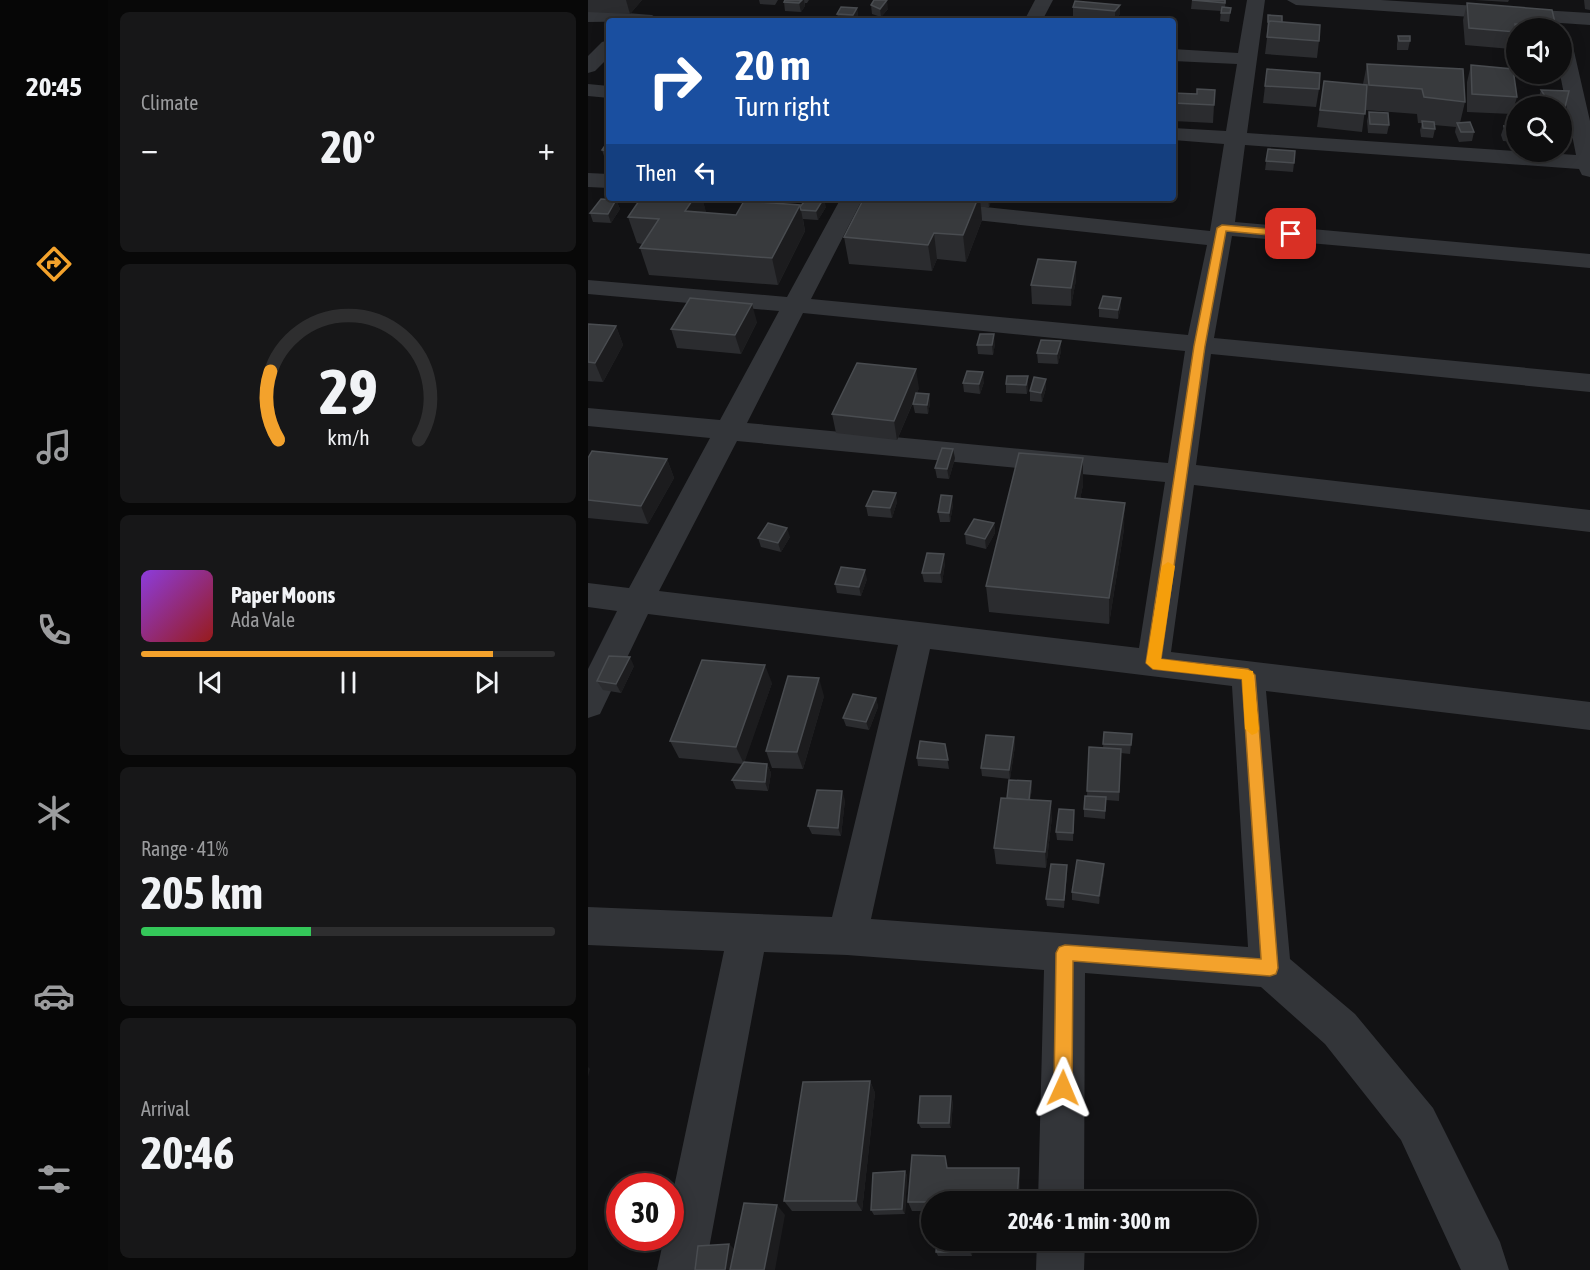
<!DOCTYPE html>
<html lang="en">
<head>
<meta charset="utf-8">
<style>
  body { margin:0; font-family:"Asap Condensed",sans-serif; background:#171718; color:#f1f3f6; height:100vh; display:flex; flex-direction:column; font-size:22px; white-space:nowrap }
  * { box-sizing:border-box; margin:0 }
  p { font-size:20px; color:#9b9c9e }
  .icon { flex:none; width:33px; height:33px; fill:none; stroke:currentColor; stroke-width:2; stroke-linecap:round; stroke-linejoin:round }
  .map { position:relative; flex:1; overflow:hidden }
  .sheet { display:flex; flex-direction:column; gap:12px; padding:12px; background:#080808; width:480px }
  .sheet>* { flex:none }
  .guide { position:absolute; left:18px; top:18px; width:570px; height:183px; border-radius:6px; box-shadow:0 3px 15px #0003,0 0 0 2px #2e2e2f; background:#1a4fa0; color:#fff; overflow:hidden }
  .tools { position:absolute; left:918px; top:18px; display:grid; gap:12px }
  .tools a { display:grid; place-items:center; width:66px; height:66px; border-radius:50%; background:#0e0e0f; box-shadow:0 3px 15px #0003,0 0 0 2px #2e2e2f; font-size:30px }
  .speed { position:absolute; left:18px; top:1173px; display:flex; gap:12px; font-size:30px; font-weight:700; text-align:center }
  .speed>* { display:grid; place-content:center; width:78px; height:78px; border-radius:50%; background:#0e0e0f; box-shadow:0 3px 15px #0003,0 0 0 2px #2e2e2f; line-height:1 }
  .speed .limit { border:9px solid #d22; background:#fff; color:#111 }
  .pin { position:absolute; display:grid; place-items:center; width:51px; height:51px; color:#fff; margin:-26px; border-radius:12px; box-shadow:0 3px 9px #0006 }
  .me { position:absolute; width:66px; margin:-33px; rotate:1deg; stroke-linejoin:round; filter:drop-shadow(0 0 4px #0008) }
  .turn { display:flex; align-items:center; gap:21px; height:126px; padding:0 30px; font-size:27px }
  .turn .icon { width:78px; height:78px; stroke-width:2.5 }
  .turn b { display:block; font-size:42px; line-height:51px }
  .then { display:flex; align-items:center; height:57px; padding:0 30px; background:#0003; gap:12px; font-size:22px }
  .big { font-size:45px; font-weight:700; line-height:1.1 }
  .sheet .tile { flex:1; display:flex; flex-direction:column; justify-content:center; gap:9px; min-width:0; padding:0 21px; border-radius:9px; background:#171718 }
  .sheet .dial { align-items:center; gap:0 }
  .dial svg { height:156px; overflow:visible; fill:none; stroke:#2e2e2f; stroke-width:7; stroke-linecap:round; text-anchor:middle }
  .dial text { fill:#f1f3f6; stroke:none }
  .song { display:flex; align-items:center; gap:18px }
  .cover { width:72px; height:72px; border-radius:9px; background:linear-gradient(135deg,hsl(270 70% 55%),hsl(0 70% 35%)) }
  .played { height:6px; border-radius:3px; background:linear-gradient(90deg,#f3a22c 85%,#2e2e2f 85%) }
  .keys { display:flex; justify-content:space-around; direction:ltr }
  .heat { display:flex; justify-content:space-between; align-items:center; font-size:33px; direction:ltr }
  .charge { height:9px; border-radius:4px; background:linear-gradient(90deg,#34c759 41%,#2e2e2f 0) }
  .trip { position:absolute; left:333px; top:1191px; width:336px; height:60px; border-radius:30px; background:#0e0e0f; box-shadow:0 3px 15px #0003,0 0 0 2px #2e2e2f; font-weight:700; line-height:60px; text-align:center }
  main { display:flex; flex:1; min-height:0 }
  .tab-bar { display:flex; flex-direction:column; width:108px; justify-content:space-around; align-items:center; background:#060606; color:#9b9c9e }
  .tab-bar .icon { width:42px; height:42px }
  .tab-bar .on { color:#f3a22c }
  .tab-bar b { font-size:27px; color:#f1f3f6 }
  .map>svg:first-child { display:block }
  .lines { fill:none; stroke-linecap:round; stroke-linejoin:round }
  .minor { fill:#333539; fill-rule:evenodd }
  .wall { fill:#2b2c2f }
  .shaded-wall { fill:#1c1c1e }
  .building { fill:#383a3d; stroke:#494c50; stroke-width:1.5 }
  .route { fill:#f3a22c; stroke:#9e691d; stroke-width:1.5 }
  .slow { fill:#f59e0b }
</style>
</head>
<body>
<main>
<nav class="tab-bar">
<b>20:45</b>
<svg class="icon on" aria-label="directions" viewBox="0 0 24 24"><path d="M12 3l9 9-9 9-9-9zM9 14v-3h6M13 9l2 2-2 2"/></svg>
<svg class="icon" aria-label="music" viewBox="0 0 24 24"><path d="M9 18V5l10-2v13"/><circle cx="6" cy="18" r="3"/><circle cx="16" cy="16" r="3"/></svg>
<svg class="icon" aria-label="phone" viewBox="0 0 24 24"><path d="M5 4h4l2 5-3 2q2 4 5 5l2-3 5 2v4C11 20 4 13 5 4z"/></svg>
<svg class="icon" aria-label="climate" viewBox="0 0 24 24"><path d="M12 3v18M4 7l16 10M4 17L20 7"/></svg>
<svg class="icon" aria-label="car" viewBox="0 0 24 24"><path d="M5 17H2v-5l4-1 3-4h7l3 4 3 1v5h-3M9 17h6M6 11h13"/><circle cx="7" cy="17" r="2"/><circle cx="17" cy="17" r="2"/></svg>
<svg class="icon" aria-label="filters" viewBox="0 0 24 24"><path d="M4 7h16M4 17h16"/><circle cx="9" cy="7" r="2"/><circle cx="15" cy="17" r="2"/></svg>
</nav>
<section class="sheet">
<div class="tile"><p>Climate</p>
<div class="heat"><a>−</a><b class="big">20°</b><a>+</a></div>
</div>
<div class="tile dial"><svg viewBox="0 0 100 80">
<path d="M14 69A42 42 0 1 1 86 69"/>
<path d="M14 69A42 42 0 0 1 10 34" stroke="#f3a22c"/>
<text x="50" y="56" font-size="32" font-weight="700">29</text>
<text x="50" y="72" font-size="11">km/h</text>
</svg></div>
<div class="tile">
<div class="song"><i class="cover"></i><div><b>Paper Moons</b><p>Ada Vale</p></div></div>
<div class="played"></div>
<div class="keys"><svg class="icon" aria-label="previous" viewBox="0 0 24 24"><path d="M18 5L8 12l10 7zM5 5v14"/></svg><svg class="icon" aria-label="pause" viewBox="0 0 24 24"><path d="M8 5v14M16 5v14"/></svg><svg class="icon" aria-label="next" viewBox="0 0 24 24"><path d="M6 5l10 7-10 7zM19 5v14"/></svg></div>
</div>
<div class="tile"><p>Range · 41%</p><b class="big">205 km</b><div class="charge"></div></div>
<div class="tile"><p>Arrival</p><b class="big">20:46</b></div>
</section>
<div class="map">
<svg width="1002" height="1270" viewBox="0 0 1002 1270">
  <rect width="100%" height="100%" fill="#121214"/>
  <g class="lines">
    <g class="minor">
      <path d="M447,0H465L454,21H436Z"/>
      <path d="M659,0H677L659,133L988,155L972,74L974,32L983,38L1002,121V177L994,175L991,169L657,145L647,222L1002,254V268L644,236L626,338L1002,374V392L623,354L608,465L1002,510V532L606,485L583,652L1002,702V730L678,691L702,959L767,1014L845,1108L912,1242L921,1270H873L813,1140L737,1044L673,987L497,973L496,1202H450L456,970L259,955L176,952L117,1270H69L76,1238H82V1206L136,951L0,945V907L244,917L310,645L60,614L12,714L0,718V669L29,611L0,607V583L41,588L122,438L0,426V408L132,420L191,311L0,294V280L199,297L253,198H275L223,299L600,335L619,245L350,216L342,214L338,209L342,204L350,202L622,231L636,144L585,140V128L638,131L649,64L585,61V49L650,53ZM215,313L597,351L580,463L159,423ZM149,441L577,482L551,648L71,591ZM342,649L644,686L660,947L283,919Z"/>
      <path d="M699,0H793L1002,13V25L708,5Z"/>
      <path d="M0,10L64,15L73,21L0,22Z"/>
      <path d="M21,40V57L7,71L0,73V56L14,42Z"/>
      <path d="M0,84L21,86V98L0,96Z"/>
      <path d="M0,173L21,174V188L0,187Z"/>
      <path d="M449,1240H497L496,1270H448Z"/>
    </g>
  </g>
  <g class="wall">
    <path d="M0,0H54L42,14L0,12Z"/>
    <path d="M171,0H190L187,5L172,4Z"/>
    <path d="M197,0H221L219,3H217V6L213,12L197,11L196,2Z"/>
    <path d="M604,0H638L637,7L643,8L641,22L632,21L633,11L603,9Z"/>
    <path d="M887,0H921L920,2Z"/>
    <path d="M996,0H1002V10L997,9Z"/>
    <path d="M879,3L968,27L967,28H928V41H926L923,49L877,45L875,20Z"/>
    <path d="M283,5L300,9L293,17L284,14Z"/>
    <path d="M532,5V14L527,19L485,16V7Z"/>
    <path d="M269,8L270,17L268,21H251L249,14Z"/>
    <path d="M680,15L731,41L729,58L677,54L680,30H679Z"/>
    <path d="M810,36L822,41L820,50H809V44Z"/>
    <path d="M779,64L877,102L872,123L886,132L884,141L871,142L867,132L868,127L846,125L847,129L845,138L833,137L832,130L834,123H830L829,114L777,110L774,132L729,127L736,81L775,84Z"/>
    <path d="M883,65L929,97L924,114L879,112V82Z"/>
    <path d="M679,69L731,89L728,107L675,103Z"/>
    <path d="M954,74H973L971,77L954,76Z"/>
    <path d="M953,90L977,107L974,116V106H955L950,99Z"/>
    <path d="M585,93L626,105L625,123L585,121Z"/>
    <path d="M781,112L801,125L799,134L780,133L779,121Z"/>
    <path d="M916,126L928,127V137L927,142L915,141L913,135Z"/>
    <path d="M974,130L984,137L981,146L974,145Z"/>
    <path d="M21,140V160L17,159L14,150Z"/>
    <path d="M680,149L706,163L705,172L677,170Z"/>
    <path d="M114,198L118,213L148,215L212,205V207H238L230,220L215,219L217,231L190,285L61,275L52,248L54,244L49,243L40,217Z"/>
    <path d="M276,198H404L401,207H393L394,220L378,262L349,259L344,271L261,264L256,237Z"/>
    <path d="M28,200L32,209L23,223L5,222L2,213Z"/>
    <path d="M488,262V280L483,306L444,304L443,285Z"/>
    <path d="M533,298V307L530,319L511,317V308Z"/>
    <path d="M169,322L153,354L89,348L83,329Z"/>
    <path d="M0,324L28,326L35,345L15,382L0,381Z"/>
    <path d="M473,341V351L470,364L450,363L449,353Z"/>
    <path d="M407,344L405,355L390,354L389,345Z"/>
    <path d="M440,376V386L439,394L418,393V384Z"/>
    <path d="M396,382L392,394L376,392L375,383Z"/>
    <path d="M331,388L329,393L341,394L342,403L340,414L327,413L325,404L327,398L309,440L248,433L244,414Z"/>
    <path d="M458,388L454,402L442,401V391Z"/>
    <path d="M0,458L79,459L86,478L60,524L0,518Z"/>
    <path d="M367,458L361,479L349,478L347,468Z"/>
    <path d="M495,458V485L492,499L536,529L521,624L401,612L398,586Z"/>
    <path d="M309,502L304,518L280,516L278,506Z"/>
    <path d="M365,505L362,522H352L350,512Z"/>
    <path d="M406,523L407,533L398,549L378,544L377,534Z"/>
    <path d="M202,537L193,552L173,547L170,538Z"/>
    <path d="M357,563L354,583L336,582L334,573Z"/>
    <path d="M279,579L273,596L249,593L247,584Z"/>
    <path d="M46,666L33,693L15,690L9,681Z"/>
    <path d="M184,683L156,762L179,764L183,773L180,791L148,789L144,780L155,764L91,758L82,741Z"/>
    <path d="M236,696L215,769L184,768L178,751Z"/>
    <path d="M288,698L290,707L281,730L258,726L255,718Z"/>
    <path d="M516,732L544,734L542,754L533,753L531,801L518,800L517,819L496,817V809L499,796L501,747L515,748Z"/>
    <path d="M426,737L427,746L422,779L394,776L393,768Z"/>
    <path d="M357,744L361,769L330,766L329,758Z"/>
    <path d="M443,781L444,789L442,800L464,817L458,868L408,864L406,848L419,798Z"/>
    <path d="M257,800L253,836L224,834L220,826Z"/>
    <path d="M486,810L485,841L469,840L468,832Z"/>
    <path d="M516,864V872L511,904L484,900V892Z"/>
    <path d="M479,865V873L476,908L459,906L458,899Z"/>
    <path d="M282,1081L287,1093L274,1211H204L196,1201Z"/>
    <path d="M365,1102L363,1128H333L330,1123Z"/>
    <path d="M361,1168H431L432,1179L344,1202V1211H324L320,1202Z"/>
    <path d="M317,1171L319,1176L317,1214L286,1215L283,1210Z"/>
    <path d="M349,1240H385L384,1256H350L348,1252Z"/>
  </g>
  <g class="shaded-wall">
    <path d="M38,0H54L42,14Z"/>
    <path d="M214,0H216L217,6L213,12L211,3Z"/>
    <path d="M299,0L300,9L293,17L292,9Z"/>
    <path d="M532,5V14L527,19V11Z"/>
    <path d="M269,8L270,17L268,21H266L265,15Z"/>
    <path d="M106,198H114L119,215L97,211Z"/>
    <path d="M236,198L238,207L230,220L228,211Z"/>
    <path d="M390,198H392L394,220L378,262L375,235Z"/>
    <path d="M400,198H404L401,207Z"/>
    <path d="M28,200L32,209L23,223L20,214Z"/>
    <path d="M212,205L217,231L190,285L184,258Z"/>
    <path d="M346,233L349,259L344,271L340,245Z"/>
    <path d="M488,262V280L483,306V288Z"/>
    <path d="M533,298V307L530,319V310Z"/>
    <path d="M164,304L169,322L153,354L147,335Z"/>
    <path d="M28,326L35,345L15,382L7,363Z"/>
    <path d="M406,334L407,344L405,355L404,345Z"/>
    <path d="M473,341V351L470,364L469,354Z"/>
    <path d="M328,369L331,388L309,440L306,421Z"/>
    <path d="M395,372L396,382L392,394L391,384Z"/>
    <path d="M440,376V386L439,394L438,385Z"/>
    <path d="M458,379V388L454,402L453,393Z"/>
    <path d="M341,394L342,403L340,414L339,405Z"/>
    <path d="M365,449L367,458L361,479L359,469Z"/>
    <path d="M495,458V485L487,525V498Z"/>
    <path d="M79,459L86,478L60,524L53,506Z"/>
    <path d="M308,493L309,502L304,518L302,508Z"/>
    <path d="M364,496L365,505L362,522L361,513Z"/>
    <path d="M537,503L536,529L521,624V598Z"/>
    <path d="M406,523L407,533L398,549L397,539Z"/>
    <path d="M199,528L202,537L193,552L190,543Z"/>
    <path d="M356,554L357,563L354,583L352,573Z"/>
    <path d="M277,570L279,579L273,596L271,587Z"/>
    <path d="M42,657L46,666L33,693L28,684Z"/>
    <path d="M177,665L184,683L156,764L148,747Z"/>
    <path d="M231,678L236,696L215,769L209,752Z"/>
    <path d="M288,698L290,707L281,730L278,722Z"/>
    <path d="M426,737L427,746L422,779L421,770Z"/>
    <path d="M179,764L183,773L180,791L177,782Z"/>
    <path d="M443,781L444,789L441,808V800Z"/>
    <path d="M254,791L257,800L253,836L250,828Z"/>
    <path d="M463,801L464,817L458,868L457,852Z"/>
    <path d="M516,864V872L511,904V896Z"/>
    <path d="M479,865V873L476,908V900Z"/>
    <path d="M0,1067L2,1069L0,1077Z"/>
    <path d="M282,1081L287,1093L274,1211L268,1201Z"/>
    <path d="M363,1096L365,1102L363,1128L361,1123Z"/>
    <path d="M431,1168L432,1179V1202H429Z"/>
    <path d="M317,1171L319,1176L317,1214L314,1209Z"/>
    <path d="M189,1205L197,1215L187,1270H176Z"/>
    <path d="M383,1240H385L384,1256L382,1252Z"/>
    <path d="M141,1244L146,1249L143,1270H137Z"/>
  </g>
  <g class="building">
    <path d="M197,0H214L211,3L196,2Z"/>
    <path d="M286,0H299L292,9L283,5Z"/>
    <path d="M604,0H637V3Z"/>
    <path d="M487,1L532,5L527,11L485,7Z"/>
    <path d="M879,3L964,10L968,27L927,24L928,32L881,28Z"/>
    <path d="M253,7L269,8L265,15L249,14Z"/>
    <path d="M634,7L643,8L642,13H633Z"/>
    <path d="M680,15L694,16V22H680Z"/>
    <path d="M681,21L732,25L731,41L679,37Z"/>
    <path d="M810,36H822V41H811Z"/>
    <path d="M779,64L875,69L877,102L836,97L834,89L781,85Z"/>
    <path d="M883,65L925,69L929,97L884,94Z"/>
    <path d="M679,69L732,73L731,89L677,86Z"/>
    <path d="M736,81L779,85L777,114L732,110Z"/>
    <path d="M609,89L627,90L626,105L585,103V93L609,94Z"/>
    <path d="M953,90L981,91L977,107L960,101Z"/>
    <path d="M781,112L800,113L801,125L782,124Z"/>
    <path d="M834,121L846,122L847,129L835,128Z"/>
    <path d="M882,122L886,132H873L869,123Z"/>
    <path d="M916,126L928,127V133L918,132Z"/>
    <path d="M974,130L983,131L984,137L974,135Z"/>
    <path d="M21,140V151L14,150Z"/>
    <path d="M680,149L707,151L706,163L678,161Z"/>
    <path d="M53,198H106L97,211L148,215L156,201L212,205L184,258L52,248L71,219L40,217Z"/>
    <path d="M219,198H236L228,211L213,210L212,207Z"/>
    <path d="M276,198H390L375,235L346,233L340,245L256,237Z"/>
    <path d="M13,199L28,200L20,214L2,213Z"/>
    <path d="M450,259L488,262L483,288L443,285Z"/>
    <path d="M515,296L533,298L530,310L511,308Z"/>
    <path d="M102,298L164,304L147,335L83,329Z"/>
    <path d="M0,324L28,326L7,363L0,362Z"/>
    <path d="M392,334H406L404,345H389Z"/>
    <path d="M453,340L473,341L469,354L449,353Z"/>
    <path d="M269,363L328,369L306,421L244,414Z"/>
    <path d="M379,371L395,372L391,384L375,383Z"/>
    <path d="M419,376H440L438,385L418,384Z"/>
    <path d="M446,377L458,379L453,393L442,391Z"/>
    <path d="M328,393L341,394L339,405L325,404Z"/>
    <path d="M354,448L365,449L359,469L347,468Z"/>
    <path d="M4,451L79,459L53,506L0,500V458Z"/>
    <path d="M431,453L495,458L487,498L537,503L521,598L398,586Z"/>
    <path d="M285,491L308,493L302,508L278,506Z"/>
    <path d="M353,495L364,496L361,513L350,512Z"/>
    <path d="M386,519L406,523L397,539L377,534Z"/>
    <path d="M180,523L199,528L190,543L170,538Z"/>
    <path d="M339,553L356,554L352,573H334Z"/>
    <path d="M253,567L277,570L271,587L247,584Z"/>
    <path d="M21,656L42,657L28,684L9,681Z"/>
    <path d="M114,660L177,665L148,747L82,741Z"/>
    <path d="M200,676L231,678L209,752L178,751Z"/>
    <path d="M265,694L288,698L278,722L255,718Z"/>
    <path d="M516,732L544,734L543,745L515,744Z"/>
    <path d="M398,735L426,737L421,770L393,768Z"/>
    <path d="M332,741L357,744L360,760L329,758Z"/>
    <path d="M501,747L533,749L531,792L499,791Z"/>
    <path d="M156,762L179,764L177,782L144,780Z"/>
    <path d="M421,780L443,781L441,800L419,798Z"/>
    <path d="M229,790L254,791L250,828L220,826Z"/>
    <path d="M497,796L518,797L517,811L496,809Z"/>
    <path d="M413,798L463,801L457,852L406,848Z"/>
    <path d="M471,809L486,810L485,833L468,832Z"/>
    <path d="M489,860L516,864L511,896L484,892Z"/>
    <path d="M463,864L479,865L476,900L458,899Z"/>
    <path d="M282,1081L268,1201H196L215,1082Z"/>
    <path d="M332,1096H363L361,1123H330Z"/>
    <path d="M324,1155L357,1156L359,1168H431L429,1202H320Z"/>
    <path d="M317,1171L314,1209L283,1210L285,1173Z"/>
    <path d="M156,1203L189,1205L176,1270H142Z"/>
    <path d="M349,1240H383L382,1252H348Z"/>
    <path d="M141,1244L137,1270H107L110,1246Z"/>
  </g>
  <path class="route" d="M634,225L703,231L708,234L703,237L638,231L617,346L573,659L660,669L667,675L690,968L688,974L682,976L485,961L484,1088L481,1095L475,1097L468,1095L466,1088L468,953L471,947L477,945L673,959L654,679L565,669L558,663L606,346L629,228Z"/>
  <path class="slow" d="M580,562L587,566L573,659L665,671L671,729L669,733L664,735L657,729L654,679L565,669L558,663L574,566Z"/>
</svg>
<div class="tools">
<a><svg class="icon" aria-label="sound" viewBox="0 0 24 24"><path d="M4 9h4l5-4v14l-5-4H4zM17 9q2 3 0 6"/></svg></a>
<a><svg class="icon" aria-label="search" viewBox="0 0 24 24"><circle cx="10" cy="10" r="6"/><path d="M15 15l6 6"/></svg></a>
</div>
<div class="speed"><div class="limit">30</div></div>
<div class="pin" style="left:703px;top:234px;background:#d93025"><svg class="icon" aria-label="arrive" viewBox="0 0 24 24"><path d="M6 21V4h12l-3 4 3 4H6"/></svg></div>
<svg class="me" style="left:475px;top:1088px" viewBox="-20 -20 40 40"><path d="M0-17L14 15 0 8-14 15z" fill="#f3a22c" stroke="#fff" stroke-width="4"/></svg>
<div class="trip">20:46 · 1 min · 300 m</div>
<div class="guide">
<div class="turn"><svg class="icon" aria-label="right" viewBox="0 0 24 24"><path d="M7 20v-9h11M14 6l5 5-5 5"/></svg><div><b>20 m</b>Turn right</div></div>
<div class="then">Then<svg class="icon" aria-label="left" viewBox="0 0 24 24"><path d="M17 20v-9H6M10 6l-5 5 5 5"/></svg></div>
</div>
</div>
</main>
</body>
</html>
